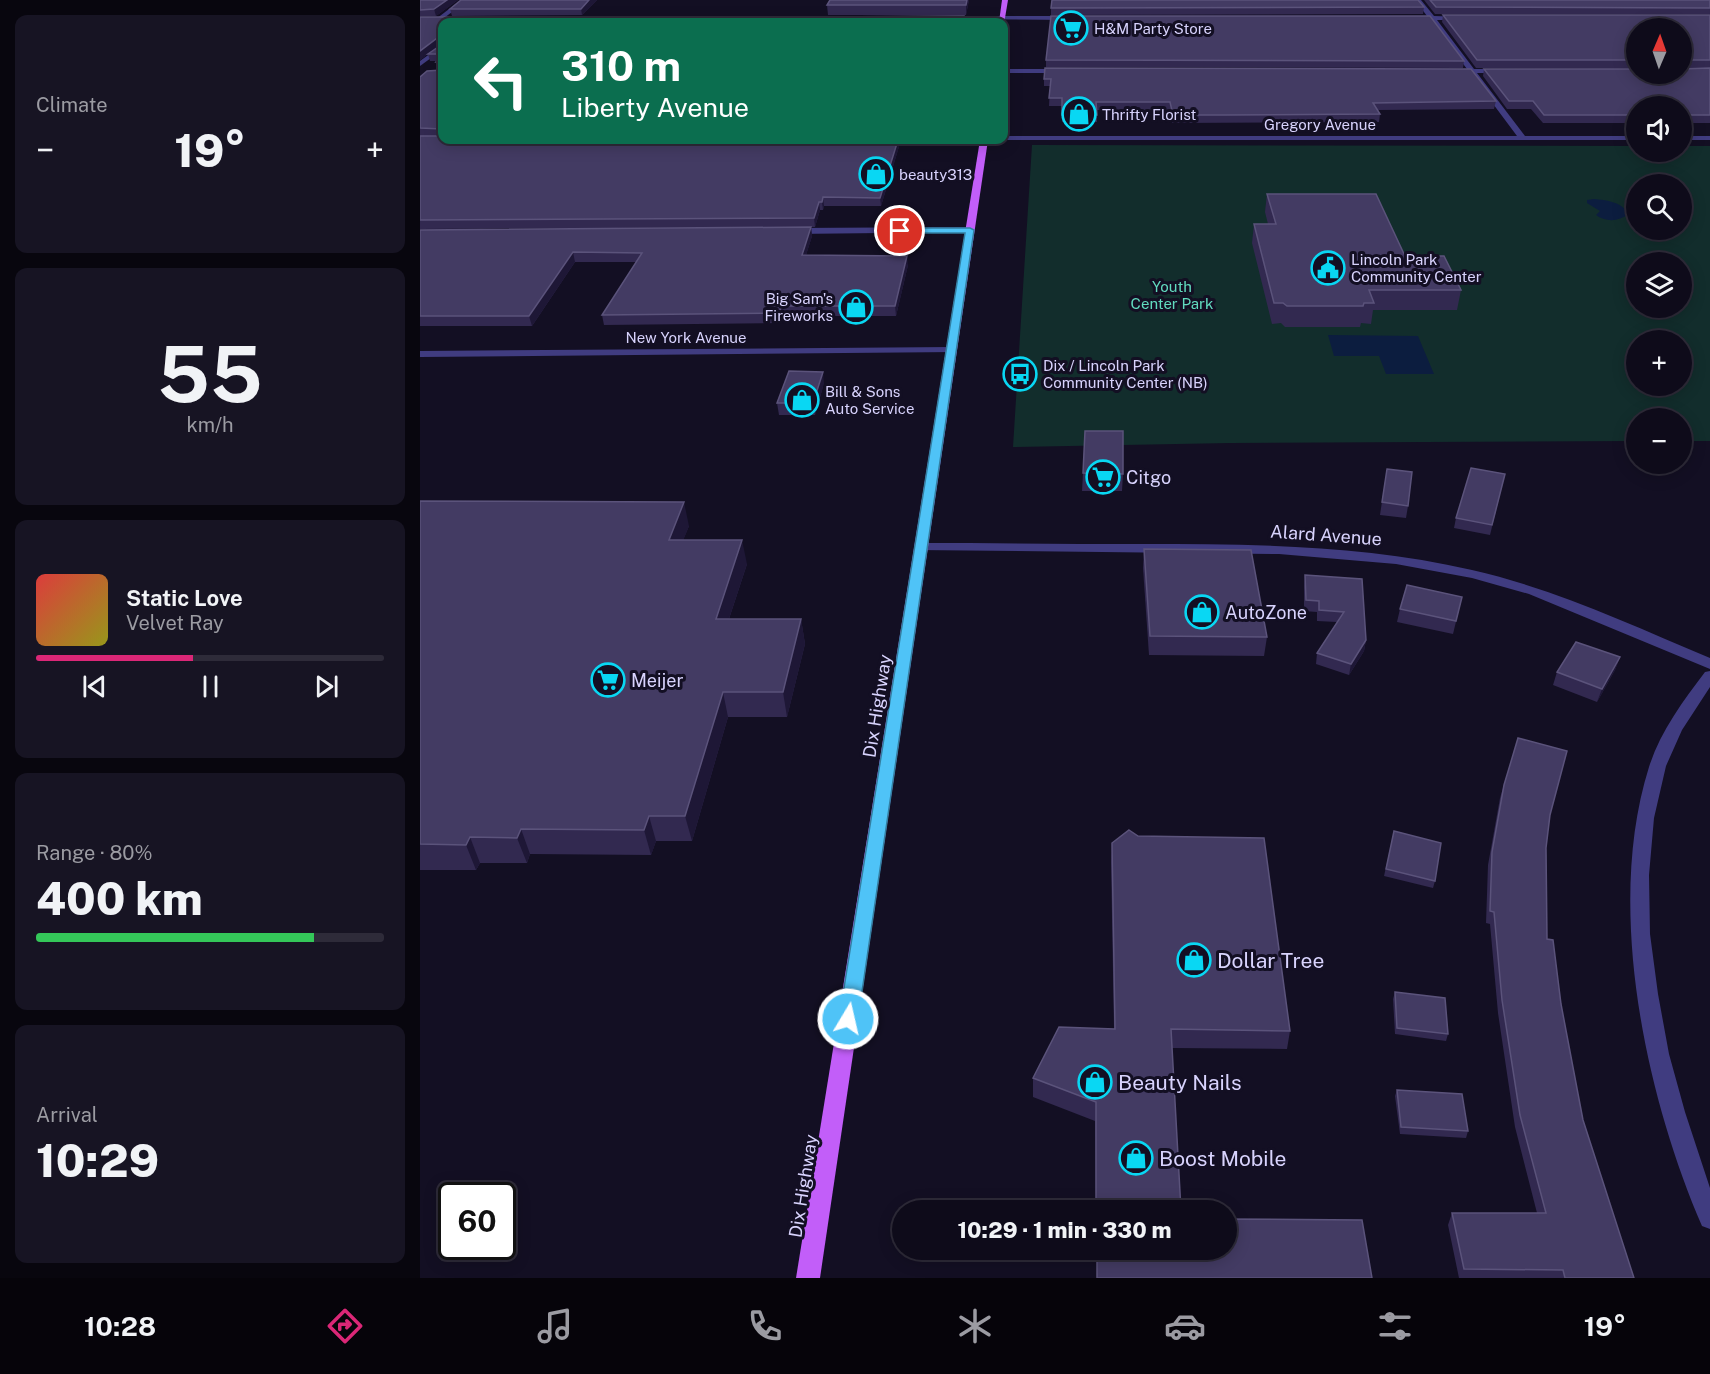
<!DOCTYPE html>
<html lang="en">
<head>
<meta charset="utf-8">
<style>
  body { margin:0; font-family:"Public Sans",sans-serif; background:#171423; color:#f1f3f6; height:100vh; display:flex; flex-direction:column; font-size:22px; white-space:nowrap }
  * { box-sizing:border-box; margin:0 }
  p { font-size:20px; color:#9b9ba2 }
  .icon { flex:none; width:33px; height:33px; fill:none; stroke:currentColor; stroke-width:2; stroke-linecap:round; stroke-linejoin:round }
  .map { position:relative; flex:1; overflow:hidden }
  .panel { display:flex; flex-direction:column; gap:15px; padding:15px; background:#08060e; width:420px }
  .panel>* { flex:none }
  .hud { position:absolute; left:18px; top:18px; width:570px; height:126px; border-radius:12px; box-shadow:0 3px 15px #0003,0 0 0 2px #2e2b39; background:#0b6e4f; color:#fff; overflow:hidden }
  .needle { width:39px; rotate:2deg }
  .fabs { position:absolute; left:1206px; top:18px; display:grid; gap:12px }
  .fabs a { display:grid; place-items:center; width:66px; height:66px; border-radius:50%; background:#0e0b1a; box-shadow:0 3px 15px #0003,0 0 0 2px #2e2b39; font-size:30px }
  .speed { position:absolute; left:18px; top:1182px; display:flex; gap:12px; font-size:30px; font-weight:700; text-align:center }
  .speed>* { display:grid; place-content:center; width:78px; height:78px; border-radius:50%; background:#0e0b1a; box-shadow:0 3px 15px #0003,0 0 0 2px #2e2b39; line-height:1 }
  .speed .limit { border:3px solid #111; border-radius:9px; background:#fff; color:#111 }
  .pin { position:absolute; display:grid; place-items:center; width:51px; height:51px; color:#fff; margin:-26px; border:3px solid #fff; border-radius:50%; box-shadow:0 2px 6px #0007 }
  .me { position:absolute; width:66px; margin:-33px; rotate:9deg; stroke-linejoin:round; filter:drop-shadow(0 0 4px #0008) }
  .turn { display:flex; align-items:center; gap:21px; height:126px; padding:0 24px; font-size:27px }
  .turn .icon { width:78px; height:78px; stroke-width:2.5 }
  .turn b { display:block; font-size:42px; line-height:51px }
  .big { font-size:45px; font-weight:800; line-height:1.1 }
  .panel .card { flex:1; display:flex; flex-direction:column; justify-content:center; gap:9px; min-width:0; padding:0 21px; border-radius:12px; background:#171423 }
  .panel .dial { align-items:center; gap:0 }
  .dial b { font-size:78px; line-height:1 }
  .song { display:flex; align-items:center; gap:18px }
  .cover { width:72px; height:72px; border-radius:9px; background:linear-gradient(135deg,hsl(0 70% 55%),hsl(60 70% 35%)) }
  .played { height:6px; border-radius:3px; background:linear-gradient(90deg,#db2777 45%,#2e2b39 45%) }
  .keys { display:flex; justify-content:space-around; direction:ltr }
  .heat { display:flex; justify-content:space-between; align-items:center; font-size:33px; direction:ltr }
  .charge { height:9px; border-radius:4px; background:linear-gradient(90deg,#34c759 80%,#2e2b39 0) }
  .trip { position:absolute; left:472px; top:1200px; width:345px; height:60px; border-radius:30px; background:#0e0b1a; box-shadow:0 3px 15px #0003,0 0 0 2px #2e2b39; font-weight:800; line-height:60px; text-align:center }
  .tabs { display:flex; height:96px; justify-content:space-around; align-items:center; background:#06040a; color:#9b9ba2 }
  .tabs .icon { width:42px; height:42px }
  .tabs .selected { color:#db2777 }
  .tabs b { font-size:27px; color:#f1f3f6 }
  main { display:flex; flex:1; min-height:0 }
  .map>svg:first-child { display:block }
  .green { fill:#122d2c; fill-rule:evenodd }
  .water { fill:#0c1d3f }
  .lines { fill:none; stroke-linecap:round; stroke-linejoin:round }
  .minor { fill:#403c80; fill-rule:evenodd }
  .major { fill:#c25ef9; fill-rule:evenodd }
  .wall { fill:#322950 }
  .shaded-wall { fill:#1e1736 }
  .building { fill:#433b63; stroke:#5b537b; stroke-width:1.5 }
  .route { fill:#4fc3f7; stroke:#337fa1; stroke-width:1.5 }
  .labels { text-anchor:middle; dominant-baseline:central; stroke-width:6; stroke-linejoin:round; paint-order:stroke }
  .far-poi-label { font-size:15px; fill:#d8d3fd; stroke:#130f23; text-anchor:start }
  .far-street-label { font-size:15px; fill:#d8d3fd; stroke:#130f23 }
  .far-park-label { font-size:15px; fill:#61dbbf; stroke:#130f23 }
  .poi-label { font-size:18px; fill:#d8d3fd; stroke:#130f23; text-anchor:start }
  .street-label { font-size:18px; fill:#d8d3fd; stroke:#130f23 }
  .near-poi-label { font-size:21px; fill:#d8d3fd; stroke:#130f23; text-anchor:start }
</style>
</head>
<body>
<main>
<section class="panel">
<div class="card"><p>Climate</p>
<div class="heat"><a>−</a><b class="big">19°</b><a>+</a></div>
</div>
<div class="card dial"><b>55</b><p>km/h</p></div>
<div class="card">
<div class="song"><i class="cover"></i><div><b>Static Love</b><p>Velvet Ray</p></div></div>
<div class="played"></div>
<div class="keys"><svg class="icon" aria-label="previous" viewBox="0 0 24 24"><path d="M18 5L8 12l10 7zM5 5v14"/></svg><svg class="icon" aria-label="pause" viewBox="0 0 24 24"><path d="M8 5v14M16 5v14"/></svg><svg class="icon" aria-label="next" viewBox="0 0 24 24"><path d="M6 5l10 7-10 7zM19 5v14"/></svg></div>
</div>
<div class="card"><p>Range · 80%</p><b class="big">400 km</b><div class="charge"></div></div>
<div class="card"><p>Arrival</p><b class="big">10:29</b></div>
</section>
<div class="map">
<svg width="1290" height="1278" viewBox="0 0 1290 1278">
  <rect width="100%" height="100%" fill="#130f23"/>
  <path class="green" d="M612,145L1216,146V152H1262V146H1290V441H1262V418H1216V441L810,443L593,447ZM1216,184H1262V230H1216ZM1216,262H1262V308H1216ZM1216,340H1262V386H1216Z"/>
  <g class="water">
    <path d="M1174,199C1186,200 1203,202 1208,214C1199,222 1185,222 1176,215L1180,211L1167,203V200Z"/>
    <path d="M908,335L998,336L1014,374H966L959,356H914Z"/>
  </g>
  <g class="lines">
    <g class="minor">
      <path d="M41,0H48L20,21H16V19Z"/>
      <path d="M995,0H1001L1014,16L1043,17L1041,20H1017L1054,69H1085L1082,73H1057L1105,136H1216V140H581H584V136H1097L1050,73H1031L1034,69H1047L1010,20L991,19L993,16H1007Z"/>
      <path d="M525,16H651L654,18L651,20L523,19Z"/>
      <path d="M423,17L425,20L135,22L132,20L135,18Z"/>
      <path d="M22,45V50L0,66V61Z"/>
      <path d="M584,69H644L648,71L644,73H584Z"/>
      <rect x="1262" y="136" width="28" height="4"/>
      <path d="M550,227L555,230L553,232L373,234L368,231L373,228Z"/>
      <path d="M532,347L536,348V352L0,357V351Z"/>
      <path d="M501,543C575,543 649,544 723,544C833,544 944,545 1052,570C1135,589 1212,625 1290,658V669L1109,594L1052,578L976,564L859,554L496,550L494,547Z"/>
      <path d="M1290,671V687L1262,730L1246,766L1234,818L1229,875L1230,934L1238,994L1249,1054L1265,1112L1290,1188V1229L1282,1226C1225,1094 1185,906 1229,767C1240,732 1263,701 1285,672Z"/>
    </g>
    <g class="major">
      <path d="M582,0H588L584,24L579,22Z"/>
      <path d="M560,140H568L400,1278H376Z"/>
    </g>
  </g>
  <g class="wall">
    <path d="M0,0H38L16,16H0Z"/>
    <path d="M41,0H177L162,15L32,16L30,9Z"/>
    <path d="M410,0H549L546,15H408L407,5Z"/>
    <path d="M1004,0H1290V14H1015Z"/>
    <path d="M1004,7L1003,14L631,15V8Z"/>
    <path d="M1023,15H1290V68H1262V28H1216V68H1056L1022,22Z"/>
    <path d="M0,17L154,22H544H22V140H481L461,206H404L403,210H400L395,227L0,229V77L22,70H18L16,62L18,61H10L8,54L21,45V44L0,60Z"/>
    <path d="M626,60L1044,61L1043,68L626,67Z"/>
    <path d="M1290,68V123H1262V106H1216V123H1123L1111,109H1087L1063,76L1064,69Z"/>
    <path d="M624,79L1076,101L1074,109L958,110L960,114L959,122L752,123L750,110H677V122H642V106H629L630,86H624Z"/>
    <path d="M847,194L985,256L1041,290L1037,310H953L951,324L941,323L940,327H865L861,323L852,324L832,243L834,224H848L845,212Z"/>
    <path d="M391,227L392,236L386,255L488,265L476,316H363L361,323L184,325L182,315L216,262H155L112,326H0V230Z"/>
    <path d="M404,383L395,415H359L357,403Z"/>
    <path d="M663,473L703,474L702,491H662Z"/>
    <path d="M1085,474L1070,535L1034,528L1036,518Z"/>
    <path d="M965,481L988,506L986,518L960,515Z"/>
    <path d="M0,501L269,526L263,540L327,564L309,619H381L385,644L367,717H308L272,841H236L231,855L110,854L107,863H60L56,870H0Z"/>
    <path d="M724,549L847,637L844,656L729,655L723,568Z"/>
    <path d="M885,575L942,579L946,640L944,651L929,675L896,664L897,653L917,622L897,621V612L884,611V586Z"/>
    <path d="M1042,597L1033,634L977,622L980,609Z"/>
    <path d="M1200,657L1195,670L1177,702L1133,685L1137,672Z"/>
    <path d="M1098,738L1130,815L1126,848L1127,939L1141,1004L1163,1120L1214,1278H1039L1028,1225L1032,1213H1117L1095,1127L1078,1013L1070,924L1066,923L1068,865L1080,798Z"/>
    <path d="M974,831L1015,881L1013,888L964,876Z"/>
    <path d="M692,843L870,1031L867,1049L752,1048L761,1210H676L675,1121L613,1097V1078L694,1029L691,862Z"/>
    <path d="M975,992L1028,1034L1026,1041L975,1034L973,999Z"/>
    <path d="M977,1090L1048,1131L1046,1138L980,1134L975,1096Z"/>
  </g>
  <g class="shaded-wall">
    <path d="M27,0H38L16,16L14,9Z"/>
    <path d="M169,0H177L162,15L161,9Z"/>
    <path d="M547,0H549L546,15V5Z"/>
    <path d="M20,36L22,43L0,60V51Z"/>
    <path d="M478,140H481L461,206L460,198Z"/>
    <path d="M403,197L404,206L403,210L402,202Z"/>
    <path d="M399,202L400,210L395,227L394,218Z"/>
    <path d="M391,227L392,236L383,265L382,255Z"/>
    <path d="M153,252L155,262L112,326L109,316Z"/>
    <path d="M487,256L488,265L476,316L475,306Z"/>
    <path d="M362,306L363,316L361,323L359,313Z"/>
    <path d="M403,372L404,383L395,415L393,403Z"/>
    <path d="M264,502L269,526L254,563L249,540Z"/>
    <path d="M322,540L327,564L301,643L296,619Z"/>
    <path d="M381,619L385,644L367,717L363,692Z"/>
    <path d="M946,640L944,651L929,675L931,664Z"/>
    <path d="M1200,657L1195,670L1177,702L1182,689Z"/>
    <path d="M303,692L308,717L272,841L265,816Z"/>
    <path d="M229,816L236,841L231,855L224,830Z"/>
    <path d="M101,829L110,854L107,863L97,838Z"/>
    <path d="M50,837L60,863L56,870L46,845Z"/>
  </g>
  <g class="building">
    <path d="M0,0H27L14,9L0,10Z"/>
    <path d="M41,0H169L161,9H30Z"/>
    <path d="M410,0H547L546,5H407Z"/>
    <path d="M632,0H998L1004,7L631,8Z"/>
    <path d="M1010,0H1290V8L1016,7Z"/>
    <path d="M1023,15H1290V60H1264L1262,64V28H1216V60H1057Z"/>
    <path d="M544,16L543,22H22V54H8L21,45L20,36L0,51V17H153L148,21L153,22L402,21L404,17Z"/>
    <path d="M631,16H1010L1044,61L626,60Z"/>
    <path d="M22,57V129L0,128V77L7,71L22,70V63L16,62Z"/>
    <path d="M625,68L1051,69L1076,101L953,103L960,114L806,115H753L750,102H676L677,115H642V98H629L631,79H624Z"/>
    <path d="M1290,68V115H1262V106H1216V115H1124L1113,101H1089L1064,69H1216V74H1262V69Z"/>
    <path d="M0,136H22V140H478L460,198L403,197L402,202H399L394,218L0,220Z"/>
    <path d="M847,194H956L985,256H1024L1041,290H949L954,303H944L943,306H867L863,303H854L834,224H856Z"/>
    <path d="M391,227L382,255L487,256L475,306H362L359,313L182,315L222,253L153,252L109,316H0V230Z"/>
    <path d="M369,371L403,372L393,403H357Z"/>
    <path d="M665,431H703V474L663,473Z"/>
    <path d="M1051,468L1085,474L1072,525L1036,518Z"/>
    <path d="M967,469L992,472L988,506L962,502Z"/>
    <path d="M0,501L264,502L249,540H322L296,619H381L363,692H303L265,816H229L224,830L101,829L97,838L50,837L46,845L0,844Z"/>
    <path d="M724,549L831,550L847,637L730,636Z"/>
    <path d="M885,575L942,579L946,640L931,664L897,653L924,612L899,610V601L886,600Z"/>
    <path d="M987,585L1042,597L1036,621L980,609Z"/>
    <path d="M1156,642L1200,657L1182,689L1137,672Z"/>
    <path d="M1098,738L1147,751L1130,815L1126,848L1127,939L1133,940L1141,1004L1163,1120L1214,1278H1145L1143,1270L1044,1269L1032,1213H1126L1100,1115L1082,1000L1074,912L1070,911L1072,852L1084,785Z"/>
    <path d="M709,830L718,836L844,838L870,1031L751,1029L761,1210H676V1102L613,1078L639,1027L695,1029L692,843Z"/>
    <path d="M974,831L1021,843L1015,881L966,869Z"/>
    <path d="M975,992L1025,998L1028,1034L977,1028Z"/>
    <path d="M977,1090L1042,1094L1048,1131L981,1127Z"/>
    <path d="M807,1219L942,1220L952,1278H677V1250H807Z"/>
  </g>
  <path class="route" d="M480,228H550L554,230L438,1019L435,1025L428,1027L422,1025L419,1019L545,233H477L475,231Z"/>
  <defs>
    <symbol id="supermarket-ring" viewBox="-11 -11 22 22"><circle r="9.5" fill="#130f23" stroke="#09d7f3" stroke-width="1.5"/><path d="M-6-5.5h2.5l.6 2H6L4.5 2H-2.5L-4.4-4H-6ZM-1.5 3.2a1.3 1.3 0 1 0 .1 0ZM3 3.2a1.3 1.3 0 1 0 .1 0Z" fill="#09d7f3"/></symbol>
    <symbol id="shop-ring" viewBox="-11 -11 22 22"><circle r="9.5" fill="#130f23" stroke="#09d7f3" stroke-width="1.5"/><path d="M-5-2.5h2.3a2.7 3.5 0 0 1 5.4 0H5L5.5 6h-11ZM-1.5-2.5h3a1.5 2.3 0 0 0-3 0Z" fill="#09d7f3"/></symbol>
    <symbol id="civic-ring" viewBox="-11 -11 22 22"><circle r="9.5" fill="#130f23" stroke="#09d7f3" stroke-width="1.5"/><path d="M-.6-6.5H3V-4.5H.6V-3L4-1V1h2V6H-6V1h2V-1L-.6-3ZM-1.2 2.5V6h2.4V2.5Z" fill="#09d7f3"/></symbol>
    <symbol id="bus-ring" viewBox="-11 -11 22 22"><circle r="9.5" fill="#130f23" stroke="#09d7f3" stroke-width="1.5"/><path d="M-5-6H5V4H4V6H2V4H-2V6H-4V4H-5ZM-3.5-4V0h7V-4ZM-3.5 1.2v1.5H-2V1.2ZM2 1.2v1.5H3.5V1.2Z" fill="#09d7f3"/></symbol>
  </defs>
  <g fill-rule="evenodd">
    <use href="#supermarket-ring" x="632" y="9" width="38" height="38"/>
    <use href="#shop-ring" x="640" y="95" width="38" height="38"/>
    <use href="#shop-ring" x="437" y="155" width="38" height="38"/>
    <use href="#civic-ring" x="889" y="249" width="38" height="38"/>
    <use href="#shop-ring" x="417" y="288" width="38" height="38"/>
    <use href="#bus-ring" x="581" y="355" width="38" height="38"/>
    <use href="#shop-ring" x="363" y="381" width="38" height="38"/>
    <use href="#supermarket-ring" x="664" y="458" width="38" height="38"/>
    <use href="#shop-ring" x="763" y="593" width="38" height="38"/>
    <use href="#supermarket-ring" x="169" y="661" width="38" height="38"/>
    <use href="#shop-ring" x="755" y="941" width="38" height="38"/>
    <use href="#shop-ring" x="656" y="1063" width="38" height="38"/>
    <use href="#shop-ring" x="697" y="1139" width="38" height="38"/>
  </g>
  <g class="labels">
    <g class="far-poi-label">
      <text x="674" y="28">H&amp;M Party Store</text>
      <text x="682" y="114">Thrifty Florist</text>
      <text x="479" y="174">beauty313</text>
      <text x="931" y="259">Lincoln Park<tspan x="931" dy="17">Community Center</tspan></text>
      <text x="413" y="298" text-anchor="end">Big Sam's<tspan x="413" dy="17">Fireworks</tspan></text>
      <text x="623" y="365">Dix / Lincoln Park<tspan x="623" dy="17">Community Center (NB)</tspan></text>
      <text x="405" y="391">Bill &amp; Sons<tspan x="405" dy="17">Auto Service</tspan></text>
    </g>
    <g class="far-street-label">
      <text x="900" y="124">Gregory Avenue</text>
      <text x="266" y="337">New York Avenue</text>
    </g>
    <g class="far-park-label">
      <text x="752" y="286">Youth<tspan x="752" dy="17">Center Park</tspan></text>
    </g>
    <g class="poi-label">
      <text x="706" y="477">Citgo</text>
      <text x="805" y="612">AutoZone</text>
      <text x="211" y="680">Meijer</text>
    </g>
    <g class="street-label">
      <text transform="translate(906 535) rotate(4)">Alard Avenue</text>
      <text transform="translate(457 706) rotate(-81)">Dix Highway</text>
      <text transform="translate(383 1186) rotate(-81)">Dix Highway</text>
    </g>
    <g class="near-poi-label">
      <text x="797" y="960">Dollar Tree</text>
      <text x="698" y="1082">Beauty Nails</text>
      <text x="739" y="1158">Boost Mobile</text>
    </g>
  </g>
</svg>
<div class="fabs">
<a><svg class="needle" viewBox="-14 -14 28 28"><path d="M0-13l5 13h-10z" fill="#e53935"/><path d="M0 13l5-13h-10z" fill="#9b9ba2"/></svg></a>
<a><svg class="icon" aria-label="sound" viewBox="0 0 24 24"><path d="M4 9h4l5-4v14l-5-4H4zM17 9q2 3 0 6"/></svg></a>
<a><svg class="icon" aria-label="search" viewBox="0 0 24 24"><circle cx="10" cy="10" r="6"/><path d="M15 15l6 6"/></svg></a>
<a><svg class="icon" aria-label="layers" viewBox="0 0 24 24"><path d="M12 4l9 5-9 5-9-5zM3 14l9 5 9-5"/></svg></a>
<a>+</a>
<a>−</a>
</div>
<div class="speed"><div class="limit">60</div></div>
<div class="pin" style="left:480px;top:231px;background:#d93025"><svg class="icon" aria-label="arrive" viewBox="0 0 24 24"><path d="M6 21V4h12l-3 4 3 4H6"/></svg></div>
<svg class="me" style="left:428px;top:1019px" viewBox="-20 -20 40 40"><circle r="17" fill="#4fc3f7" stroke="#fff" stroke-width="3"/><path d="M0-11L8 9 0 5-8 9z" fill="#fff"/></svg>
<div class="trip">10:29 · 1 min · 330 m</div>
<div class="hud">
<div class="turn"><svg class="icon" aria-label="left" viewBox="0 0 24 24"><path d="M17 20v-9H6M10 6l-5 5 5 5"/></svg><div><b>310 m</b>Liberty Avenue</div></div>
</div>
</div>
</main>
<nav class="tabs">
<b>10:28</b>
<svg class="icon selected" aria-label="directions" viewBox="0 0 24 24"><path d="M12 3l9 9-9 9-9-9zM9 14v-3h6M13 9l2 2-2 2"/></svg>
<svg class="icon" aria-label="music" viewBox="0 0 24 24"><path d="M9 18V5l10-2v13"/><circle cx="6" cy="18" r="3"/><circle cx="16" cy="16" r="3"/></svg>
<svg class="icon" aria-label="phone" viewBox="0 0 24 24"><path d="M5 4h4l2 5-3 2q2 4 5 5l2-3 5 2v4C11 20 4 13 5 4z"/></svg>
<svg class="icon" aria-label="climate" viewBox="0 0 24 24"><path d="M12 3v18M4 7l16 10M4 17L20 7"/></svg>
<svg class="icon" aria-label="car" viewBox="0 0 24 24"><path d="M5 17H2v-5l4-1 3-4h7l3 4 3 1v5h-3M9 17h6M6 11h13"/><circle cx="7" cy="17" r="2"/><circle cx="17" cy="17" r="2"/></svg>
<svg class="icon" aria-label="filters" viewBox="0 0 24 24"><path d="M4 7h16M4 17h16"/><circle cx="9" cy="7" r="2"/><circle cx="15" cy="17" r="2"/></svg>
<b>19°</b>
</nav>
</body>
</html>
